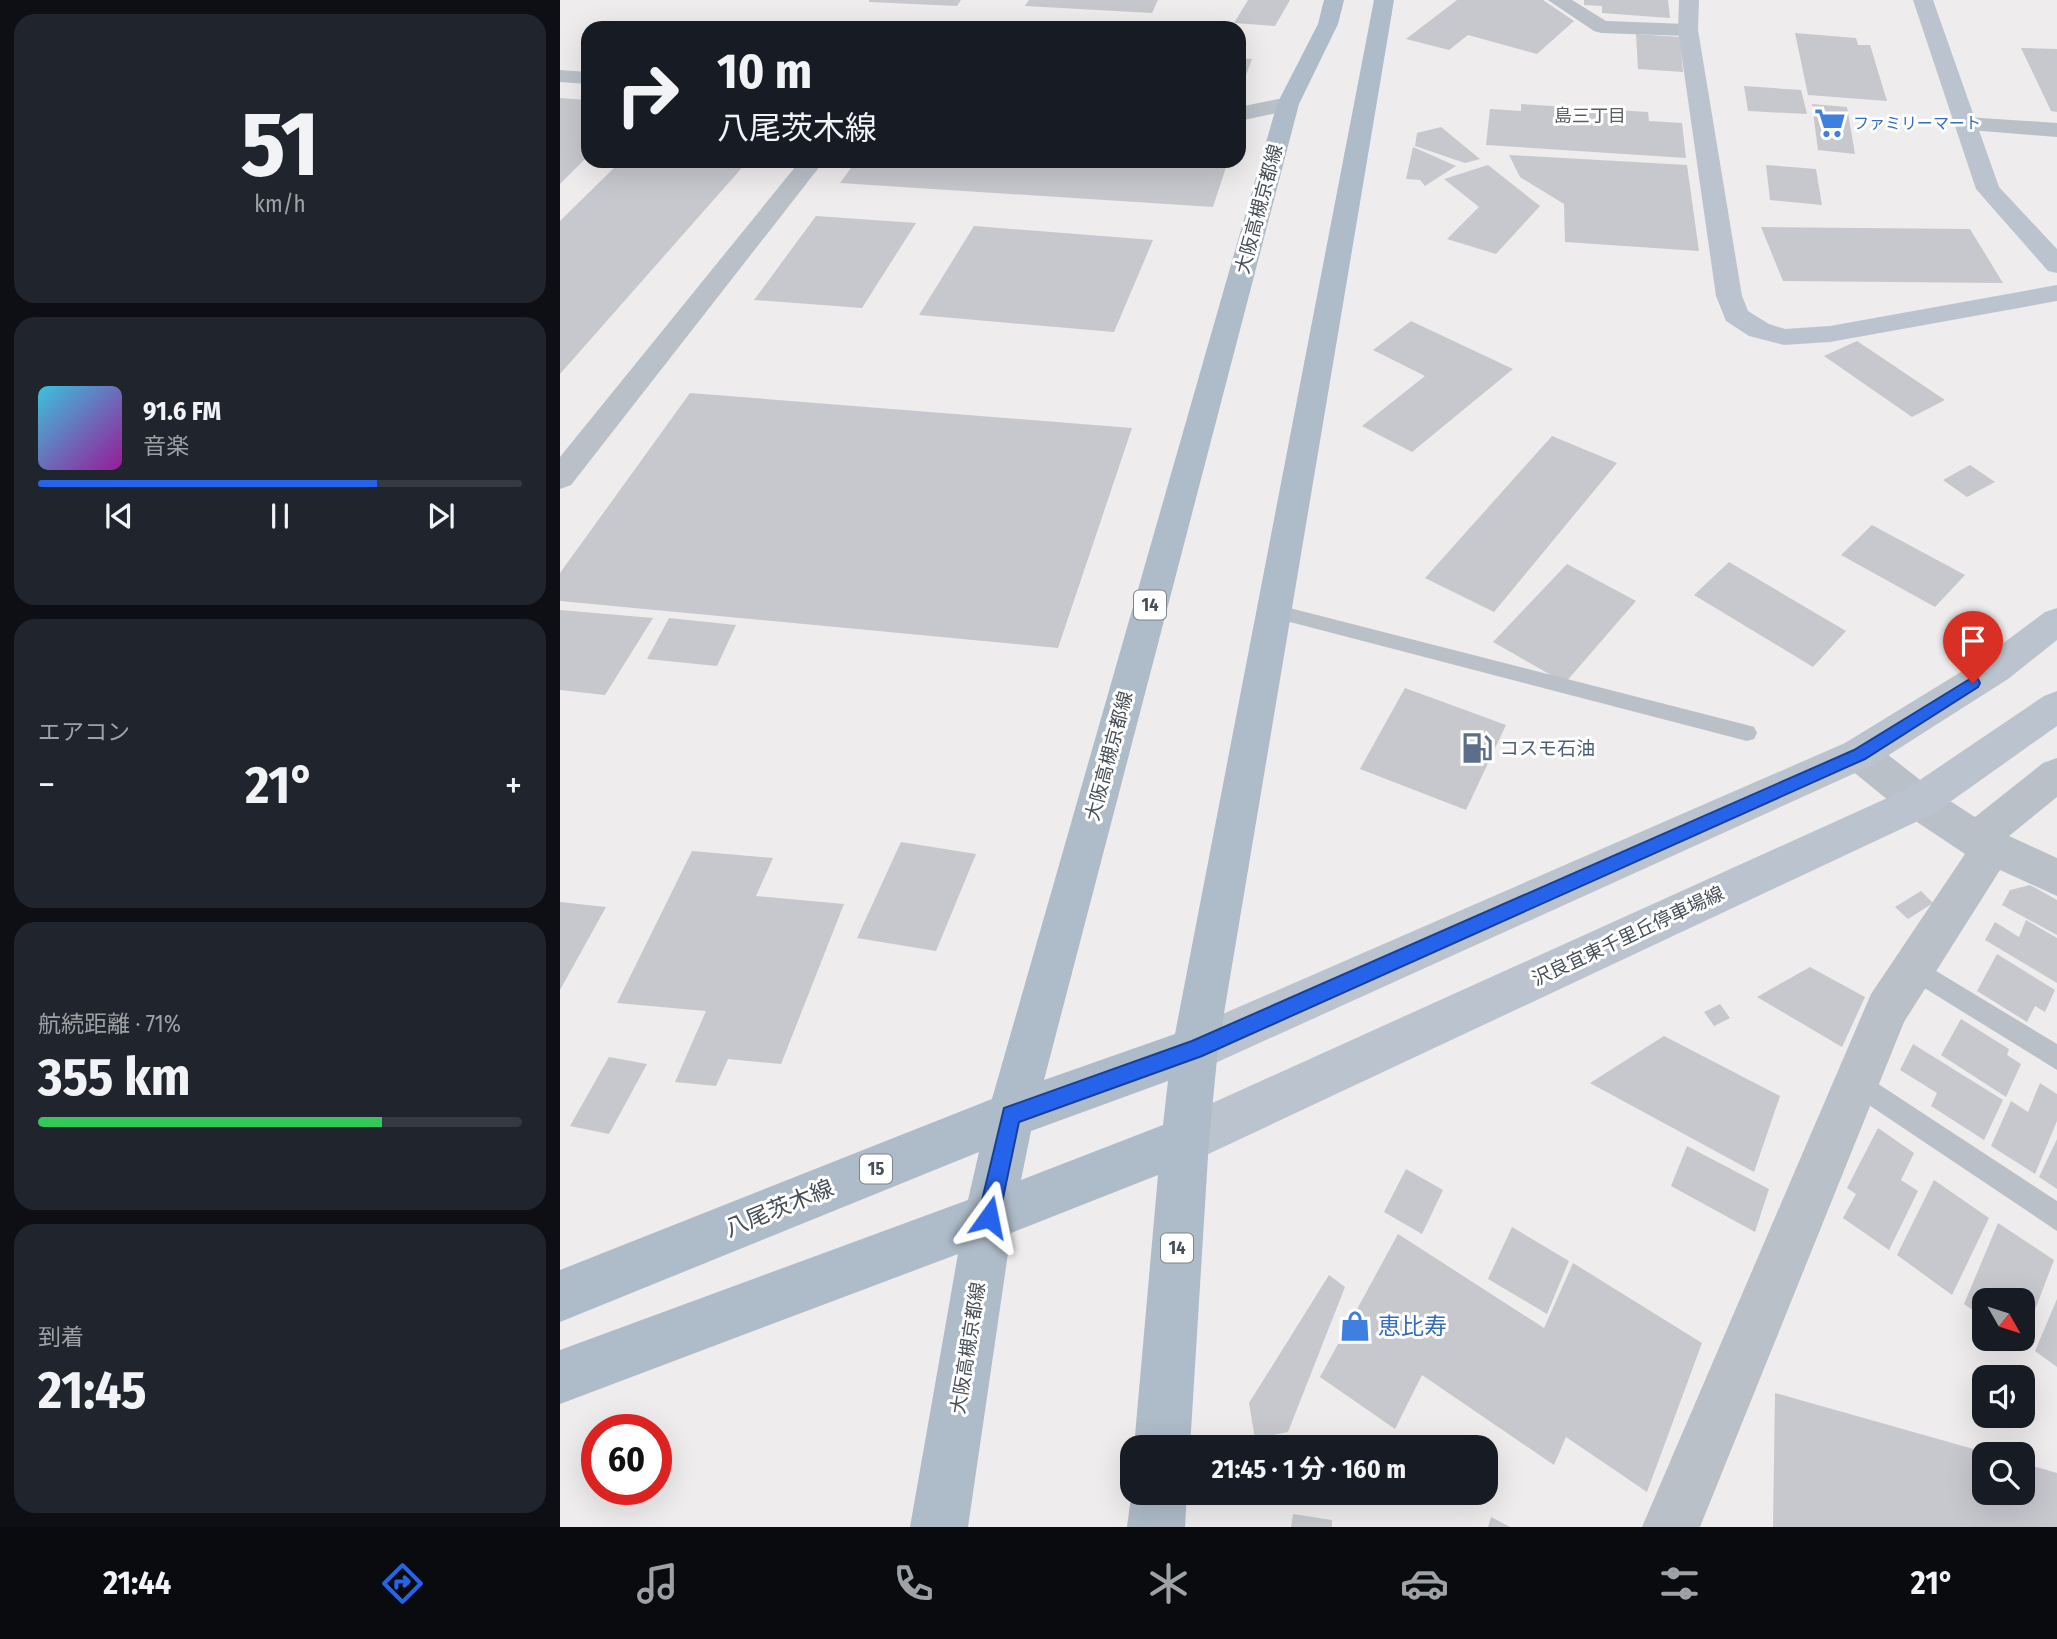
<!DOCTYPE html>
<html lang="ja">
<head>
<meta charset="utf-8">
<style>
  body { margin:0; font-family:"Fira Sans Condensed","Noto Sans JP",sans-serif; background:#20242c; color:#f1f3f6; height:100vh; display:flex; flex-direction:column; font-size:26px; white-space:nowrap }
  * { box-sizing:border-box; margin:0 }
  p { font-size:23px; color:#9ea1a6 }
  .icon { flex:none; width:38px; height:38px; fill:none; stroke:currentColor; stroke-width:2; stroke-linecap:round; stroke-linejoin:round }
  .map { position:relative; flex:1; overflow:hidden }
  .drawer { display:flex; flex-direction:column; gap:14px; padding:14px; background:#0d0f14; width:560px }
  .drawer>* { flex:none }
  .hud { position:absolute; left:21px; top:21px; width:665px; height:147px; border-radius:21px; box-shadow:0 7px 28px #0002; background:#171b24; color:#f1f3f6; overflow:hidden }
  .needle { width:46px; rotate:129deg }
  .tools { position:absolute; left:1412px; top:1288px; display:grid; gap:14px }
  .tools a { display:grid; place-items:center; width:63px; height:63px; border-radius:14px; background:#171b24; box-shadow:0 7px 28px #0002; font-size:35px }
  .speed { position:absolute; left:21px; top:1414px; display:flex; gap:14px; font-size:35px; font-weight:700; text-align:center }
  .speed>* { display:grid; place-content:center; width:91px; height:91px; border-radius:50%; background:#171b24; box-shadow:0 7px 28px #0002; line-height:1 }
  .speed .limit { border:10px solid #d22; background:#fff; color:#111 }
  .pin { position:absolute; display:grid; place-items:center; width:60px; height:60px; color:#fff; margin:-72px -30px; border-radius:50% 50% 50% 0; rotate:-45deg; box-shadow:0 0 7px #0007 }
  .pin .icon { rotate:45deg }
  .me { position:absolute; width:77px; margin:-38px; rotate:12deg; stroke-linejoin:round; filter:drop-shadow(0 0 5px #0008) }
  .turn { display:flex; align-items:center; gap:24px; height:147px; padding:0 21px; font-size:32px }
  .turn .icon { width:91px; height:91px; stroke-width:2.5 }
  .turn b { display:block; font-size:49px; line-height:60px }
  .big { font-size:52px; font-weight:700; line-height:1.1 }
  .drawer .widget { flex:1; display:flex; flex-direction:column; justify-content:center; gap:10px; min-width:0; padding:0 24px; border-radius:21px; background:#20242c }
  .drawer .dial { align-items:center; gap:0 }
  .dial b { font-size:91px; line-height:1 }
  .song { display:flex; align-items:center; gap:21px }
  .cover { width:84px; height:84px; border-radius:10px; background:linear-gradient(135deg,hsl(190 70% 55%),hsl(300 70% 35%)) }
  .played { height:7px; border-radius:4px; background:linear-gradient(90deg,#2563eb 70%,#363941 70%) }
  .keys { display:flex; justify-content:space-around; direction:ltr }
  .heat { display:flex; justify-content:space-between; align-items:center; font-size:38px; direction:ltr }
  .charge { height:10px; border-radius:5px; background:linear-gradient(90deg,#34c759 71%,#363941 0) }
  .trip { position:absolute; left:560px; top:1435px; width:378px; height:70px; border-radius:21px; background:#171b24; box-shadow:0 7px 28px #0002; font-weight:700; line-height:70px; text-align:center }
  .tabs { display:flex; height:112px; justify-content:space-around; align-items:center; background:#090b0e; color:#9ea1a6 }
  .tabs .icon { width:49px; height:49px }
  .tabs .current { color:#2563eb }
  .tabs b { font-size:32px; color:#f1f3f6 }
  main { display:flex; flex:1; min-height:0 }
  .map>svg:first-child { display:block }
  .building { fill:#c7c8ce }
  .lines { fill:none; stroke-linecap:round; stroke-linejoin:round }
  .lane { fill:#b9c0c7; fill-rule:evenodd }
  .street { fill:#b9c0c7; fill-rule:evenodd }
  .secondary { fill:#bbc4ce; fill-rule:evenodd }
  .primary { fill:#aebbc8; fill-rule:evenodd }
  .route { fill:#2563eb; stroke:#184099; stroke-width:2 }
  .labels { text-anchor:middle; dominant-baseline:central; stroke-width:6; stroke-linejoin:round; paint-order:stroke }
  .far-shop-label { font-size:16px; fill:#366cbe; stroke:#fff; text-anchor:start }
  .far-neighbourhood-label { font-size:18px; fill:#595c60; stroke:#fff }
  .shield { fill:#fff; stroke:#7e8489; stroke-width:2 }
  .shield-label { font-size:18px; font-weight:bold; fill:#474f57 }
  .street-label { font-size:19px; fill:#474f57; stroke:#fff }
  .service-label { font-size:19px; fill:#4e5e75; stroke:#fff; text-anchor:start }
  .near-street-label { font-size:23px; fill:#474f57; stroke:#fff }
  .near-shop-label { font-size:23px; fill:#366cbe; stroke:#fff; text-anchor:start }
</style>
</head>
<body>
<main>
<section class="drawer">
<div class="widget dial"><b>51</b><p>km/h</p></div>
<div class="widget">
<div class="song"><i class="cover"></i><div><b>91.6 FM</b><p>音楽</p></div></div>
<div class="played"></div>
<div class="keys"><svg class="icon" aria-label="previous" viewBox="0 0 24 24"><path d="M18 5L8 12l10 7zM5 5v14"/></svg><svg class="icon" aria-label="pause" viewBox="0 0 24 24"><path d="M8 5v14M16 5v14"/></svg><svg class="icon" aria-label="next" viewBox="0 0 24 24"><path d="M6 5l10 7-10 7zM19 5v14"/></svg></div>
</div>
<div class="widget"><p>エアコン</p>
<div class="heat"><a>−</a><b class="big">21°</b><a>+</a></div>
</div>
<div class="widget"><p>航続距離 · 71%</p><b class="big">355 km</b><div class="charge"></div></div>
<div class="widget"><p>到着</p><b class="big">21:45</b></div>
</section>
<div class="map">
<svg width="1497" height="1527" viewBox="0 0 1497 1527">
  <rect width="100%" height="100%" fill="#eeecec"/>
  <g class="building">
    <path d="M309,0H401L397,6L309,2Z"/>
    <path d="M469,0H598L592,13L465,6Z"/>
    <path d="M688,0H730L715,26L674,23Z"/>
    <path d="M897,0H983L1014,21L977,54L908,35L889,50L846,39Z"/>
    <path d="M1024,0H1108L1110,18L1042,13V6L1024,5Z"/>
    <path d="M371,22L411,24L409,28H367Z"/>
    <path d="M1235,33L1296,38L1298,45H1310L1327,101L1248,95Z"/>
    <path d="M1076,34L1120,37L1123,72L1078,69Z"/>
    <path d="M1461,48L1497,49V112L1491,111Z"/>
    <path d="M679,58L692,59L682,86L679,85Z"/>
    <path d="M1184,86L1241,90L1247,114L1188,111Z"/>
    <path d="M0,98L28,100V156L0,184Z"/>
    <path d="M961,104L1088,112L1089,121L1122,123L1126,158L926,145L930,109L961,111Z"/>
    <path d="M1252,104L1287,107L1295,154L1258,150Z"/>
    <path d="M881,127L920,159L905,163L855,146L857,133Z"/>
    <path d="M853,147L896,166L865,186L860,180L846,179Z"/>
    <path d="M949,155L1127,165L1139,251L1005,242L1004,204L960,177Z"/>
    <path d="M61,161L187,162L0,374V221Z"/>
    <path d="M296,161H668L653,207L280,183Z"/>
    <path d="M928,165L980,206L936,254L887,239L919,207L884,179Z"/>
    <path d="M1206,165L1256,169L1262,205L1210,200Z"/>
    <path d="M256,216L356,223L302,308L194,300Z"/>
    <path d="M414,226L593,240L554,332L359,315Z"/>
    <path d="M1201,227L1410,229L1443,283L1223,281Z"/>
    <path d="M851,321L953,369L852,452L802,426L865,376L813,350Z"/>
    <path d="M1297,341L1385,400L1352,417L1264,356Z"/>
    <path d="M130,393L572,428L498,648L0,601V573Z"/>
    <path d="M992,436L1057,463L934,612L865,578Z"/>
    <path d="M1410,465L1435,482L1407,497L1383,480Z"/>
    <path d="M1312,525L1405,575L1375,607L1281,555Z"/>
    <path d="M1169,562L1286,631L1253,667L1134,595Z"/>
    <path d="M1007,564L1076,601L1005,683L933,642Z"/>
    <path d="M0,610L93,618L45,695L0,690Z"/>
    <path d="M109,618L176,625L157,666L87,659Z"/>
    <path d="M845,688L946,725L906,810L800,769Z"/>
    <path d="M341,842L416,854L376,951L297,938Z"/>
    <path d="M132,851L213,858L196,896L284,904L221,1064L168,1059L156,1086L115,1082L146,1011L57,1003Z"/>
    <path d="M1470,885L1497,900V935L1442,905L1450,890Z"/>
    <path d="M1361,891L1373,903L1348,919L1335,907Z"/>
    <path d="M0,902L46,907L0,990Z"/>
    <path d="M1466,920L1497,938V983L1425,940L1435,922L1459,937Z"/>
    <path d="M1437,954L1495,990L1485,1012L1475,1006L1467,1022L1417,991Z"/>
    <path d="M1250,967L1305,997L1282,1047L1197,997Z"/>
    <path d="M1160,1004L1170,1018L1154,1026L1144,1012Z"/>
    <path d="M1401,1019L1449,1049L1447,1055L1461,1064L1446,1097L1381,1055Z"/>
    <path d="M1104,1036L1220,1096L1194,1172L1030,1083Z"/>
    <path d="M1353,1044L1443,1100L1424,1140L1371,1106L1377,1093L1340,1070Z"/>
    <path d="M49,1057L87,1064L49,1134L10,1126Z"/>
    <path d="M1480,1083L1497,1094V1121L1475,1174L1431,1146L1451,1101L1468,1112Z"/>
    <path d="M1318,1128L1354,1153L1341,1180L1358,1191L1329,1250L1283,1218L1296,1194L1287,1188Z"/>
    <path d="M1497,1139V1189L1479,1177Z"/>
    <path d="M1127,1146L1209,1189L1195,1232L1111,1186Z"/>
    <path d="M846,1169L883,1190L862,1234L824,1212Z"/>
    <path d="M1374,1180L1429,1218L1392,1295L1337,1255Z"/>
    <path d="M1438,1223L1494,1260L1462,1344L1454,1339H1463V1300H1424V1318L1404,1304Z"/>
    <path d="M952,1227L1009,1261L987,1314L928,1279Z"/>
    <path d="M838,1234L984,1328L1013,1263L1142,1343L1087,1492L1006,1437L994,1465L862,1375L835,1429L760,1377Z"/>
    <path d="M769,1275L785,1287L728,1432L695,1439L689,1403Z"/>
    <path d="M1497,1299V1367L1475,1351Z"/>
    <path d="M1215,1393L1424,1452V1493H1463V1463L1497,1473V1527H1213Z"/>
    <path d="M733,1514L772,1520V1527H731Z"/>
    <path d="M931,1517L950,1527H928Z"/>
  </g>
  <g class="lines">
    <g class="lane">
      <path d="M714,604L1187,725L1194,727L1197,733L1194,739L1187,741L707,616L705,611L707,606Z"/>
      <path d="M1353,957L1497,1044V1070L1345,976L1341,968L1345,960Z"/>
      <path d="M1297,1070L1497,1201V1231L1288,1091L1284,1082L1288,1073Z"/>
    </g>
    <g class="street">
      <path d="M988,0H1012L1046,21L1128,24L1135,26L1138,30L1135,34L1128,36L1041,33L1034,31Z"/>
      <path d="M0,70L28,72V84L0,82Z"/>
      <path d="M728,97L736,99L739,104L736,109L679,121V107Z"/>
      <path d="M1406,117L1497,123V137L1398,129L1395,124L1398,119Z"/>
      <path d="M240,161H264L11,485L0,489V457Z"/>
      <path d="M1299,738L1313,743L1373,790L1415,817L1483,763L1497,758V797L1449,836L1497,858V896L1440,870L1344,1022L1140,1527H1082L1311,994L1405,854L1345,814L1285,765L1280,754L1285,743Z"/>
    </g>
    <g class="secondary">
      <path d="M1119,0H1139L1138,30L1182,296L1188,311L1209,324L1225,329L1270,326L1497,285V301L1270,342L1224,345L1189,336L1166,321L1156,296L1118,30Z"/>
      <path d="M1353,0H1373L1439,187L1497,249V273L1488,271L1416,189Z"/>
      <path d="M1497,608V640L1448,679L1313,765L651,1065L635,1071L619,1065L612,1049L619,1033L1285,743L1422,659L1485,612Z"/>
      <path d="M1497,691V726L1373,814L642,1157L625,1164L608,1157L601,1140L608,1123L1345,790L1484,696Z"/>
    </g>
    <g class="primary">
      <path d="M764,0H784L778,24L739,104L484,1080L615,1034L814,0H834L658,1049L649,1140L630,1447H574L598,1175L451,1233L408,1527H350L398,1254L0,1404V1350L408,1200L419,1152L0,1322V1270L432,1099L717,104L758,24ZM608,1081L603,1125L461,1180L471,1131Z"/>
      <path d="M572,1489V1493H627L625,1527H567Z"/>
    </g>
  </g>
  <path class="route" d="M1413,677L1418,679L1420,683L1418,687L1305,759L642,1056L459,1122L439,1217L436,1225L429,1228L421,1225L418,1217L444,1108L632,1041L1294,750Z"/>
  <defs>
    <symbol id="supermarket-bare" viewBox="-9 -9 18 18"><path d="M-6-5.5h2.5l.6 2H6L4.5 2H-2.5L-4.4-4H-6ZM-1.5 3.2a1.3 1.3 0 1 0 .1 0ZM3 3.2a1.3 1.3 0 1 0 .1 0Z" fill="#3f7fe0" stroke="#fff" stroke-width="2.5" paint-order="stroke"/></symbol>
    <symbol id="fuel-bare" viewBox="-9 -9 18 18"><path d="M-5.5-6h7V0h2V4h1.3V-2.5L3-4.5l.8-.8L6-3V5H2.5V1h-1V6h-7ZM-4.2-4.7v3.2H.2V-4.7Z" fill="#5c6f8a" stroke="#fff" stroke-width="2.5" paint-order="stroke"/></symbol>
    <symbol id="shop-bare" viewBox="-9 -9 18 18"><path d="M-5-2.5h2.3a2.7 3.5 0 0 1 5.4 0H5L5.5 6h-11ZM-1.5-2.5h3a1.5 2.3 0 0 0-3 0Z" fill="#3f7fe0" stroke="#fff" stroke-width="2.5" paint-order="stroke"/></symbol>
  </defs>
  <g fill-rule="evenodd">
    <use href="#supermarket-bare" x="1248" y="101" width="44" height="44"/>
    <use href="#fuel-bare" x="895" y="726" width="44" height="44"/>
    <use href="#shop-bare" x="773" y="1304" width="44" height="44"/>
  </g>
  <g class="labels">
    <g class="far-shop-label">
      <text x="1293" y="123">ファミリーマート</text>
    </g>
    <g class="far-neighbourhood-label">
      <text x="1030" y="116">島三丁目</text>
    </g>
    <g class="shield">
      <rect x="574" y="590.5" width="32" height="29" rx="5"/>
      <rect x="300" y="1154.5" width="32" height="29" rx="5"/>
      <rect x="601" y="1233.5" width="32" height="29" rx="5"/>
    </g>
    <g class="shield-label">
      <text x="590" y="605">14</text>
      <text x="316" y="1169">15</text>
      <text x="617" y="1248">14</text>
    </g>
    <g class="street-label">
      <text transform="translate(699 209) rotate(-75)">大阪高槻京都線</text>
      <text transform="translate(549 756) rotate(-75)">大阪高槻京都線</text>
      <text transform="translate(1068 936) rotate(-25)">沢良宜東千里丘停車場線</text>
      <text transform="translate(408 1348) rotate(-81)">大阪高槻京都線</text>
    </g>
    <g class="service-label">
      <text x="940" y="748">コスモ石油</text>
    </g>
    <g class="near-street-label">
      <text transform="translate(219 1208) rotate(-22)">八尾茨木線</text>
    </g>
    <g class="near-shop-label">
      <text x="818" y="1326">恵比寿</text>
    </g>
  </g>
</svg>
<div class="tools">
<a><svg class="needle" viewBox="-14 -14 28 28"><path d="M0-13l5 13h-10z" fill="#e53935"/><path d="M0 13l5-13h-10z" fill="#9ea1a6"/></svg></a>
<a><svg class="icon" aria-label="sound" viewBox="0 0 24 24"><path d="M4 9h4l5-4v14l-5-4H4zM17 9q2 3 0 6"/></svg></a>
<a><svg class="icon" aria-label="search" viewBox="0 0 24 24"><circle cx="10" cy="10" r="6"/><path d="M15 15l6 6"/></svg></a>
</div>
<div class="speed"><div class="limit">60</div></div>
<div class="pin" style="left:1413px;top:683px;background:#d93025"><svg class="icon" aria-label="arrive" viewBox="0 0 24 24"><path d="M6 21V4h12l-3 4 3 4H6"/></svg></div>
<svg class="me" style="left:429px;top:1217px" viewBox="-20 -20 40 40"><path d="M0-17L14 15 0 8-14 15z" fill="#2563eb" stroke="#fff" stroke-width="4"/></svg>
<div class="trip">21:45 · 1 分 · 160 m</div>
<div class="hud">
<div class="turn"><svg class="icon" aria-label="right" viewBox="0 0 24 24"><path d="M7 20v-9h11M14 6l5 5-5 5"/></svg><div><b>10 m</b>八尾茨木線</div></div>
</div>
</div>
</main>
<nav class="tabs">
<b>21:44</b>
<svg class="icon current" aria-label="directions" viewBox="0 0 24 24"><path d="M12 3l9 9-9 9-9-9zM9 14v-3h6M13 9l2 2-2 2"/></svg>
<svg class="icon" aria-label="music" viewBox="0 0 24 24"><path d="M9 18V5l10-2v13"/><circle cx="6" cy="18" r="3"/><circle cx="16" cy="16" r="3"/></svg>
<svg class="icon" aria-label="phone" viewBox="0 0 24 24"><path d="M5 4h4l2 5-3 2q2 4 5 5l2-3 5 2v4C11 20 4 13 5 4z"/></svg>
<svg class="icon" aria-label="climate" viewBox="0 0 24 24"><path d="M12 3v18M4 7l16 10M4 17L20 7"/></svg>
<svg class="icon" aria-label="car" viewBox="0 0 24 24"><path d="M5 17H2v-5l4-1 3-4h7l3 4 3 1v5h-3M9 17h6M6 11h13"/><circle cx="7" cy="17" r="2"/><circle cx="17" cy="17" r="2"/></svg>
<svg class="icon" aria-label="filters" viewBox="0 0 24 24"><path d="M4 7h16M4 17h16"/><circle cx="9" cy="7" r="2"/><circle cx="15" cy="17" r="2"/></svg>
<b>21°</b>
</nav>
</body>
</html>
